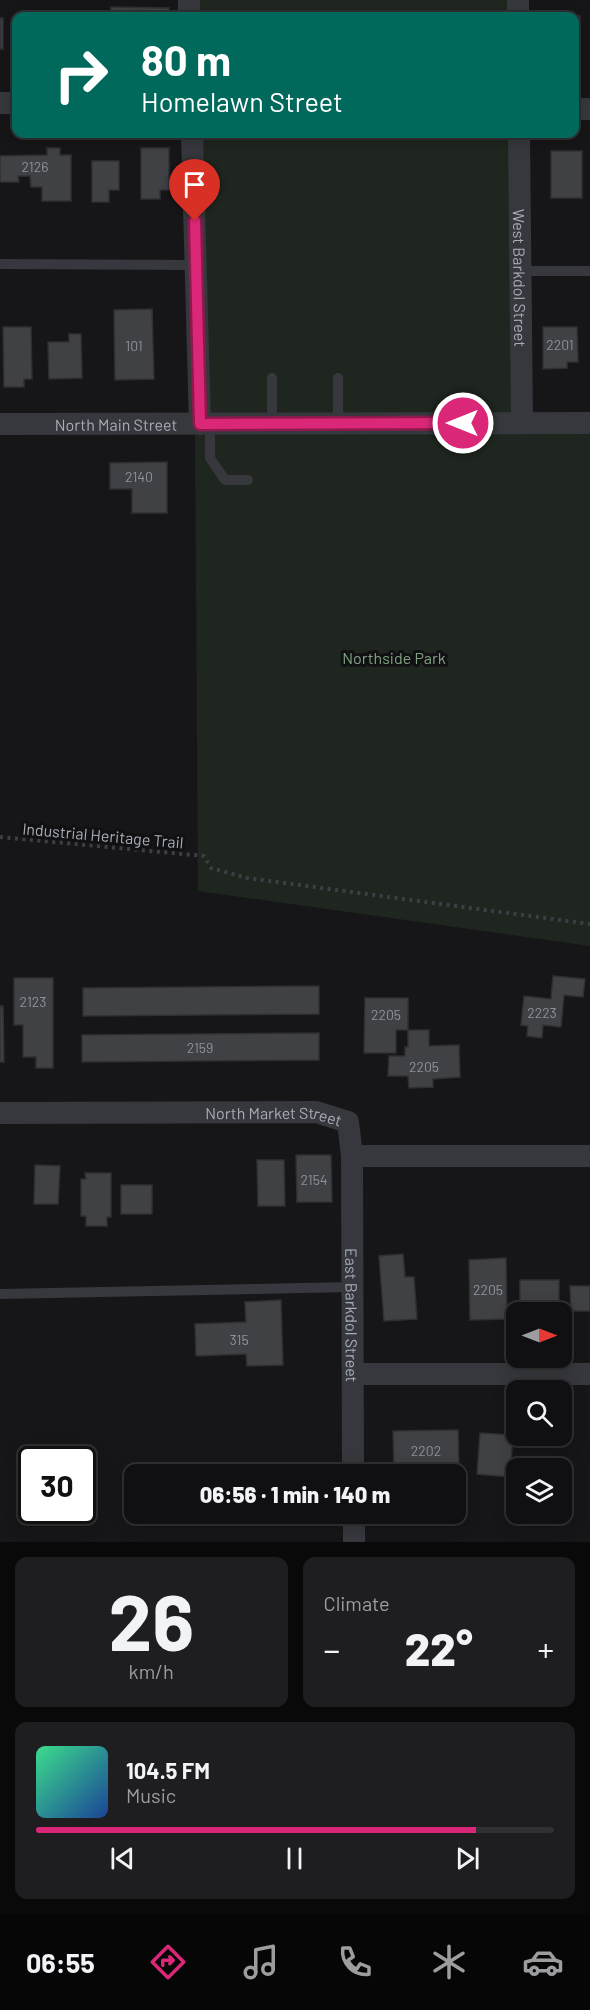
<!DOCTYPE html>
<html lang="en">
<head>
<meta charset="utf-8">
<style>
  body { margin:0; font-family:Barlow,sans-serif; background:#1e1e20; color:#f1f3f6; height:100vh; display:flex; flex-direction:column; font-size:22px; white-space:nowrap }
  * { box-sizing:border-box; margin:0 }
  p { font-size:20px; color:#9c9d9f }
  .icon { flex:none; width:33px; height:33px; fill:none; stroke:currentColor; stroke-width:2; stroke-linecap:round; stroke-linejoin:round }
  .map { position:relative; height:1542px; overflow:hidden }
  .side { display:flex; flex-direction:column; gap:15px; padding:15px; background:#09090a; flex:1 }
  .side>* { flex:none }
  .hud { position:absolute; left:12px; top:12px; width:567px; height:126px; border-radius:12px; box-shadow:0 3px 15px #0003,0 0 0 2px #303032; background:#00695c; color:#fff; overflow:hidden }
  .needle { width:39px; rotate:90deg }
  .fabs { position:absolute; left:506px; top:1302px; display:grid; gap:12px }
  .fabs a { display:grid; place-items:center; width:66px; height:66px; border-radius:12px; background:#101012; box-shadow:0 3px 15px #0003,0 0 0 2px #303032; font-size:30px }
  .speed { position:absolute; left:18px; top:1446px; display:flex; gap:12px; font-size:30px; font-weight:700; text-align:center }
  .speed>* { display:grid; place-content:center; width:78px; height:78px; border-radius:50%; background:#101012; box-shadow:0 3px 15px #0003,0 0 0 2px #303032; line-height:1 }
  .speed .limit { border:3px solid #111; border-radius:9px; background:#fff; color:#111 }
  .pin { position:absolute; display:grid; place-items:center; width:51px; height:51px; color:#fff; margin:-62px -26px; border-radius:50% 50% 50% 0; rotate:-45deg; box-shadow:0 0 6px #0007 }
  .pin .icon { rotate:45deg }
  .me { position:absolute; width:66px; margin:-33px; rotate:270deg; stroke-linejoin:round; filter:drop-shadow(0 0 4px #0008) }
  .turn { display:flex; align-items:center; gap:21px; height:126px; padding:0 30px; font-size:27px }
  .turn .icon { width:78px; height:78px; stroke-width:2.5 }
  .turn b { display:block; font-size:42px; line-height:51px }
  .big { font-size:45px; font-weight:800; line-height:1.1 }
  .side .card { flex:1; display:flex; flex-direction:column; justify-content:center; gap:9px; min-width:0; padding:0 21px; border-radius:12px; background:#1e1e20 }
  .side .dial { align-items:center; gap:0 }
  .dial b { font-size:78px; line-height:1 }
  .song { display:flex; align-items:center; gap:18px }
  .cover { width:72px; height:72px; border-radius:9px; background:linear-gradient(135deg,hsl(150 70% 55%),hsl(220 70% 35%)) }
  .played { height:6px; border-radius:3px; background:linear-gradient(90deg,#db2777 85%,#303032 85%) }
  .keys { display:flex; justify-content:space-around; direction:ltr }
  .heat { display:flex; justify-content:space-between; align-items:center; font-size:33px; direction:ltr }
  .side .tiles { flex:1; display:grid; gap:15px; grid-template-columns:1fr 1fr }
  .card:last-child { grid-column:span 2 }
  .trip { position:absolute; left:124px; top:1464px; width:342px; height:60px; border-radius:12px; background:#101012; box-shadow:0 3px 15px #0003,0 0 0 2px #303032; font-weight:800; line-height:60px; text-align:center }
  .menu { display:flex; height:96px; justify-content:space-around; align-items:center; background:#060607; color:#9c9d9f }
  .menu .icon { width:42px; height:42px }
  .menu .current { color:#db2777 }
  .menu b { font-size:27px; color:#f1f3f6 }
  .map>svg:first-child { display:block }
  .green { fill:#1e261f }
  .building { fill:#404145; stroke:#303034; stroke-width:1.5 }
  .lines { fill:none; stroke-linecap:round; stroke-linejoin:round }
  .path { stroke:#3d3f44; stroke-width:4; stroke-dasharray:3 4.5; stroke-linecap:butt }
  .service { stroke:#37383d; stroke-width:10 }
  .minor { stroke:#37383d; stroke-width:22 }
  .route-casing { stroke:#8e194d; stroke-width:15 }
  .route { stroke:#db2777; stroke-width:10 }
  .labels { text-anchor:middle; dominant-baseline:central; stroke-width:6; stroke-linejoin:round; paint-order:stroke }
  .number-label { font-size:14px; fill:#8e929b }
  .street-label { font-size:16px; fill:#a8adb8; stroke:#111113 }
  .park-label { font-size:16px; fill:#7fa381; stroke:#111113 }
</style>
</head>
<body>
<div class="map">
<svg width="590" height="1542" viewBox="0 0 590 1542">
  <rect width="100%" height="100%" fill="#161618"/>
  <g class="green">
    <rect x="190" y="0" width="329" height="16"/>
    <path d="M193,134H520L522,423H590V946L198,891Z"/>
  </g>
  <g class="building">
    <path d="M111,7L169,8V16H110Z"/>
    <path d="M551,16H580V56H574V16Z"/>
    <rect x="0" y="18" width="3" height="31"/>
    <path d="M47,148H60V155H71V201H42V187H31L30,176H18L19,182H0V156L47,155Z"/>
    <path d="M141,148H169V190H160V199H141Z"/>
    <rect x="551" y="151" width="31" height="47"/>
    <path d="M92,161H119V190H109V202H92Z"/>
    <path d="M152,309L154,379L115,380L114,310Z"/>
    <path d="M3,327H31L32,379H24V387H4Z"/>
    <path d="M543,327H577L578,362H567V368L543,369Z"/>
    <path d="M69,334H81L82,378L49,379L48,342H69Z"/>
    <path d="M167,462V513H132V489H110V463Z"/>
    <path d="M553,976L585,979L583,997L564,995L561,1027L543,1025L542,1038L527,1036L528,1026L521,1025L524,996L551,999Z"/>
    <path d="M14,978H53V1068H36V1057H23V1025H14Z"/>
    <path d="M319,986V1014L83,1016V988Z"/>
    <path d="M365,998H408V1030H396V1053H364Z"/>
    <path d="M0,1006H3L4,1062H0Z"/>
    <path d="M408,1030H429V1046L459,1045L460,1077L433,1079V1087L409,1088L408,1076H388L389,1056H405V1047H408Z"/>
    <path d="M319,1033V1060L82,1062V1035Z"/>
    <path d="M296,1155H331L332,1202H297Z"/>
    <path d="M257,1160H284L285,1206H258Z"/>
    <path d="M35,1165L60,1166L58,1204H34Z"/>
    <path d="M85,1173H111V1217H107V1226H86V1216H81V1179H86Z"/>
    <rect x="121" y="1185" width="31" height="29"/>
    <path d="M403,1254L405,1277H414L417,1319L384,1321L379,1256Z"/>
    <path d="M506,1258L507,1319L470,1320L469,1260Z"/>
    <rect x="520" y="1280" width="39" height="32"/>
    <path d="M570,1286H590V1311H571Z"/>
    <path d="M281,1300L283,1365L247,1366L246,1354L196,1356L195,1324L246,1322L245,1302Z"/>
    <path d="M458,1430L459,1469H394L393,1431Z"/>
    <path d="M480,1433L513,1435L510,1477L477,1474Z"/>
  </g>
  <g class="lines">
    <path class="path" d="M0,837L204,856L211,868L247,878L590,924"/>
    <g class="service">
      <path d="M0,264L196,265"/>
      <path d="M520,271H590"/>
      <path d="M272,378V424"/>
      <path d="M338,378V424"/>
      <path d="M463,423V446"/>
      <path d="M210,424V458L225,480H248"/>
      <path d="M0,1294L352,1287"/>
    </g>
    <g class="minor">
      <path d="M189,0V16"/>
      <path d="M518,0V16"/>
      <path d="M0,103H16"/>
      <path d="M574,109H590"/>
      <path d="M192,134L200,424"/>
      <path id="s1" d="M519,134L522,423"/>
      <path id="s2" d="M0,424L590,423"/>
      <path id="s3" d="M0,1113L316,1112L348,1122L352,1156L353,1474"/>
      <path d="M352,1156H590"/>
      <path d="M353,1374H590"/>
      <path d="M354,1514V1542"/>
    </g>
  </g>
  <g class="lines">
    <defs>
      <path id="route" d="M195,221L200,424L463,423"/>
    </defs>
    <use href="#route" class="route-casing"/>
    <use href="#route" class="route"/>
  </g>
  <g class="labels">
    <g class="number-label">
      <text x="35" y="166">2126</text>
      <text x="560" y="344">2201</text>
      <text x="134" y="345">101</text>
      <text x="139" y="476">2140</text>
      <text x="33" y="1001">2123</text>
      <text x="542" y="1012">2223</text>
      <text x="386" y="1014">2205</text>
      <text x="200" y="1047">2159</text>
      <text x="424" y="1066">2205</text>
      <text x="314" y="1179">2154</text>
      <text x="488" y="1289">2205</text>
      <text x="239" y="1339">315</text>
      <text x="426" y="1450">2202</text>
    </g>
    <g class="street-label">
      <text stroke="none"><textPath href="#s1" startOffset="144">West Barkdol Street</textPath></text>
      <text stroke="none"><textPath href="#s2" startOffset="116">North Main Street</textPath></text>
      <text transform="translate(103 835) rotate(5)">Industrial Heritage Trail</text>
      <text stroke="none"><textPath href="#s3" startOffset="274">North Market Street</textPath></text>
      <text stroke="none"><textPath href="#s3" startOffset="543">East Barkdol Street</textPath></text>
    </g>
    <g class="park-label">
      <text x="394" y="657">Northside Park</text>
    </g>
  </g>
</svg>
<div class="fabs">
<a><svg class="needle" viewBox="-14 -14 28 28"><path d="M0-13l5 13h-10z" fill="#e53935"/><path d="M0 13l5-13h-10z" fill="#9c9d9f"/></svg></a>
<a><svg class="icon" aria-label="search" viewBox="0 0 24 24"><circle cx="10" cy="10" r="6"/><path d="M15 15l6 6"/></svg></a>
<a><svg class="icon" aria-label="layers" viewBox="0 0 24 24"><path d="M12 4l9 5-9 5-9-5zM3 14l9 5 9-5"/></svg></a>
</div>
<div class="speed"><div class="limit">30</div></div>
<div class="pin" style="left:195px;top:221px;background:#d93025"><svg class="icon" aria-label="arrive" viewBox="0 0 24 24"><path d="M6 21V4h12l-3 4 3 4H6"/></svg></div>
<svg class="me" style="left:463px;top:423px" viewBox="-20 -20 40 40"><circle r="17" fill="#db2777" stroke="#fff" stroke-width="3"/><path d="M0-11L8 9 0 5-8 9z" fill="#fff"/></svg>
<div class="trip">06:56 · 1 min · 140 m</div>
<div class="hud">
<div class="turn"><svg class="icon" aria-label="right" viewBox="0 0 24 24"><path d="M7 20v-9h11M14 6l5 5-5 5"/></svg><div><b>80 m</b>Homelawn Street</div></div>
</div>
</div>
<section class="side">
<div class="tiles">
<div class="card dial"><b>26</b><p>km/h</p></div>
<div class="card"><p>Climate</p>
<div class="heat"><a>−</a><b class="big">22°</b><a>+</a></div>
</div>
<div class="card">
<div class="song"><i class="cover"></i><div><b>104.5 FM</b><p>Music</p></div></div>
<div class="played"></div>
<div class="keys"><svg class="icon" aria-label="previous" viewBox="0 0 24 24"><path d="M18 5L8 12l10 7zM5 5v14"/></svg><svg class="icon" aria-label="pause" viewBox="0 0 24 24"><path d="M8 5v14M16 5v14"/></svg><svg class="icon" aria-label="next" viewBox="0 0 24 24"><path d="M6 5l10 7-10 7zM19 5v14"/></svg></div>
</div>
</div>
</section>
<nav class="menu">
<b>06:55</b>
<svg class="icon current" aria-label="directions" viewBox="0 0 24 24"><path d="M12 3l9 9-9 9-9-9zM9 14v-3h6M13 9l2 2-2 2"/></svg>
<svg class="icon" aria-label="music" viewBox="0 0 24 24"><path d="M9 18V5l10-2v13"/><circle cx="6" cy="18" r="3"/><circle cx="16" cy="16" r="3"/></svg>
<svg class="icon" aria-label="phone" viewBox="0 0 24 24"><path d="M5 4h4l2 5-3 2q2 4 5 5l2-3 5 2v4C11 20 4 13 5 4z"/></svg>
<svg class="icon" aria-label="climate" viewBox="0 0 24 24"><path d="M12 3v18M4 7l16 10M4 17L20 7"/></svg>
<svg class="icon" aria-label="car" viewBox="0 0 24 24"><path d="M5 17H2v-5l4-1 3-4h7l3 4 3 1v5h-3M9 17h6M6 11h13"/><circle cx="7" cy="17" r="2"/><circle cx="17" cy="17" r="2"/></svg>
</nav>
</body>
</html>
